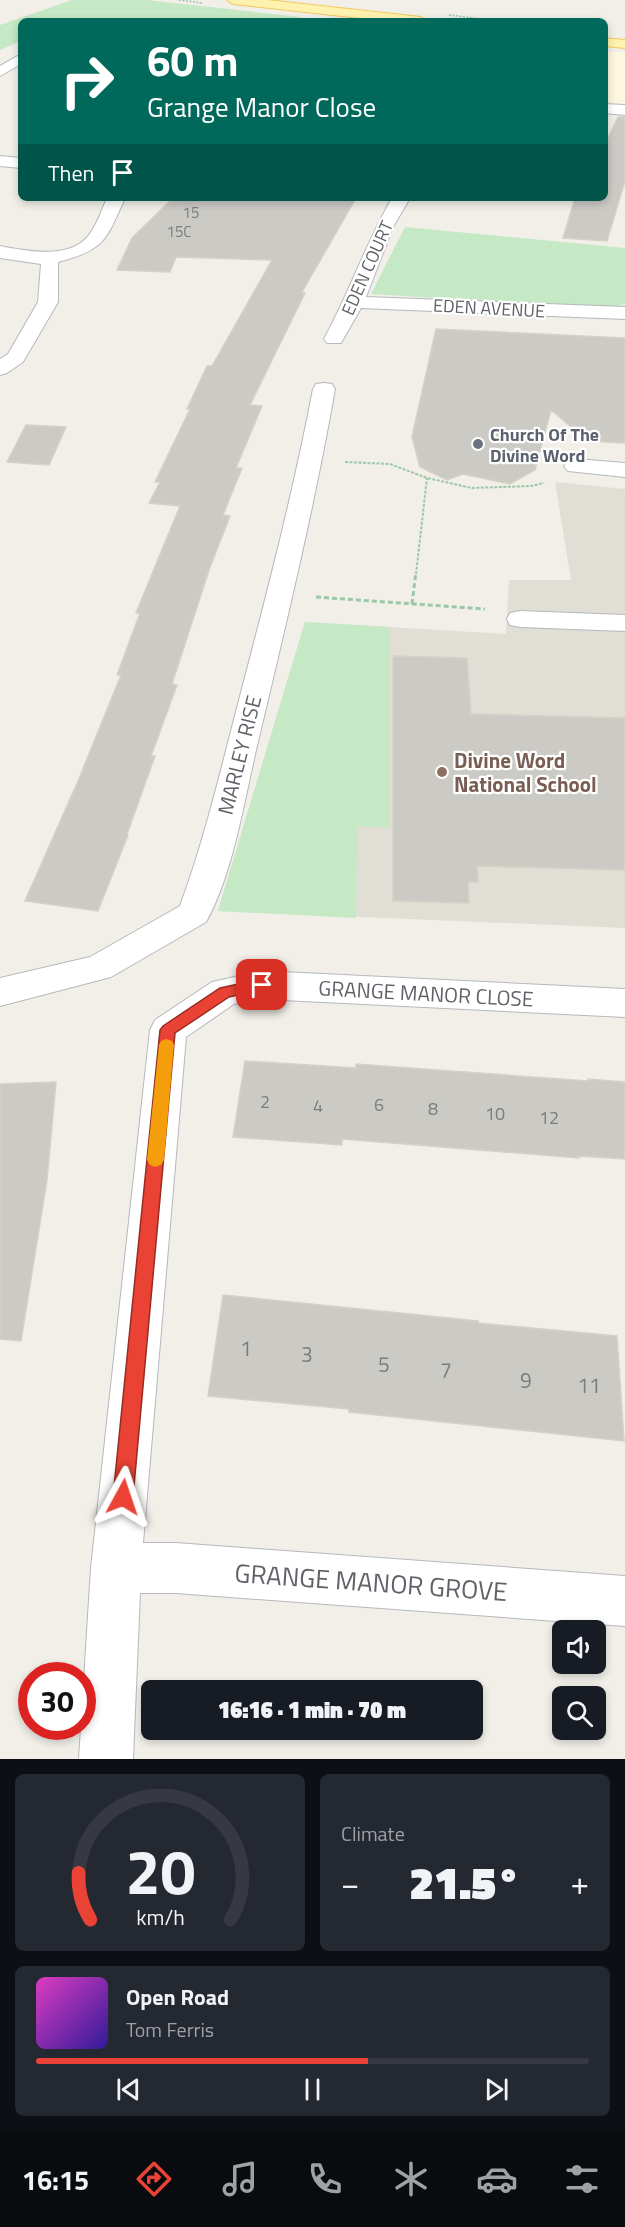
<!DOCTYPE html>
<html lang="en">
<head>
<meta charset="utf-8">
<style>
  body { margin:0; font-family:"Titillium Web",sans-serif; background:#242831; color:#f1f3f6; height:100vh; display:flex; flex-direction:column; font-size:22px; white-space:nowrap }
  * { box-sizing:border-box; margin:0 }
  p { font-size:20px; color:#9ea1a6 }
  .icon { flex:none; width:33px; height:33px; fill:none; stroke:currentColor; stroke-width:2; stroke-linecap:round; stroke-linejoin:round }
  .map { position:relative; height:1759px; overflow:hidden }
  .details { display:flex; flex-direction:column; gap:15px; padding:15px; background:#0d0f14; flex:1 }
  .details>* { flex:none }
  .guide { position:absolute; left:18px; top:18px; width:590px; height:183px; border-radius:9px; box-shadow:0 3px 9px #0003; background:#00695c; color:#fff; overflow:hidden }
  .controls { position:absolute; left:552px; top:1620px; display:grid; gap:12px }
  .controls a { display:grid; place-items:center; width:54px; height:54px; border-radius:9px; background:#171b24; box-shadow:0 3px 9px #0003; font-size:30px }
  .speed { position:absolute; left:18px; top:1662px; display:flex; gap:12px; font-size:30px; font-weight:700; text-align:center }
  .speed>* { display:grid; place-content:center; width:78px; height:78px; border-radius:50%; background:#171b24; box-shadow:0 3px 9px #0003; line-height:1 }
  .speed .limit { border:9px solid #d22; background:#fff; color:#111 }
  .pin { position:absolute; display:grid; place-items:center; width:51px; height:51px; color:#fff; margin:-26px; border-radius:12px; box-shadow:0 3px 9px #0006 }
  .me { position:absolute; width:66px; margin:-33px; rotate:5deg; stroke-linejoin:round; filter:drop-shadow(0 0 4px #0008) }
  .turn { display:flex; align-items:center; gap:21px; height:126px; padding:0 30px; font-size:27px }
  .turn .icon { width:78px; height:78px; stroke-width:2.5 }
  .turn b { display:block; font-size:42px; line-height:51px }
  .then { display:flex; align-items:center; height:57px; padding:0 30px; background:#0003; gap:12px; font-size:22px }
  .big { font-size:45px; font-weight:800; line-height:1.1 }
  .details .card { flex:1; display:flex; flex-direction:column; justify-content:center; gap:9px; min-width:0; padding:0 21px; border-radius:9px; background:#242831 }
  .details .dial { align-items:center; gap:0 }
  .dial svg { height:156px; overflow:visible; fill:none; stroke:#363941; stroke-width:7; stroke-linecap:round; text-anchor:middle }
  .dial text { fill:#f1f3f6; stroke:none }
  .song { display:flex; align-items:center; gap:18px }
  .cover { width:72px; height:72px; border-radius:9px; background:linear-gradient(135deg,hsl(310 70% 55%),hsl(250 70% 35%)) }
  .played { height:6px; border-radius:3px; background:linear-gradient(90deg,#ea4335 60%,#363941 60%) }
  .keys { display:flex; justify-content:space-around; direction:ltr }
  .heat { display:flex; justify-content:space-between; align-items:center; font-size:33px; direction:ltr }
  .details .tiles { flex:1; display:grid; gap:15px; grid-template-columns:1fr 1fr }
  .card:last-child { grid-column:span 2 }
  .trip { position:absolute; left:141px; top:1680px; width:342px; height:60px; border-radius:9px; background:#171b24; box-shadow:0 3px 9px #0003; font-weight:800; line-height:60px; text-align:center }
  .menu { display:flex; height:96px; justify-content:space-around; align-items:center; background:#090b0e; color:#9ea1a6 }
  .menu .icon { width:42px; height:42px }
  .menu .active { color:#ea4335 }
  .menu b { font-size:27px; color:#f1f3f6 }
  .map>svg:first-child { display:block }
  .commercial { fill:#fef7e0 }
  .education { fill:#e1ded6 }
  .green { fill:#c5e8c5 }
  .building { fill:#cccac5; stroke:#d6d1c6; stroke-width:1.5 }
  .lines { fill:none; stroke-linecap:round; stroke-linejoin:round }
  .minor-casing { stroke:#b5b8bc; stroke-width:2 }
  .major-casing { stroke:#f2c960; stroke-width:2 }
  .path-far2 { stroke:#9cc7a9; stroke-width:1.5; stroke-dasharray:2 1.5; stroke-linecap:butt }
  .path-far1 { stroke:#9cc7a9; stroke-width:2; stroke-dasharray:3 1.5; stroke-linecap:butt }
  .path { stroke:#9cc7a9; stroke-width:3; stroke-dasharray:5 3; stroke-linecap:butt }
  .minor { fill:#fff; fill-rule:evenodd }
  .major { fill:#fff2af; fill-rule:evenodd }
  .route { fill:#ea4335; stroke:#982c22; stroke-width:1.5 }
  .slow { fill:#f59e0b }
  .worship-dot { fill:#6b7280; stroke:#fff; stroke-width:2 }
  .education-dot { fill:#8d6e63; stroke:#fff; stroke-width:2 }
  .labels { text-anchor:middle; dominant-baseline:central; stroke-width:4.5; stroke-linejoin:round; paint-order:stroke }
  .far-number-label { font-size:15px; fill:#7a7d7f }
  .far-street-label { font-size:18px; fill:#5f6368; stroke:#fff }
  .far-worship-label { font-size:18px; font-weight:bold; fill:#5b616d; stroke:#fff; text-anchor:start }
  .number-label { font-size:18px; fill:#7a7d7f }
  .street-label { font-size:21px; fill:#5f6368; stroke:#fff }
  .education-label { font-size:21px; font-weight:bold; fill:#785e54; stroke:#fff; text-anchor:start }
  .near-number-label { font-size:21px; fill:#7a7d7f }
  .near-street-label { font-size:26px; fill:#5f6368; stroke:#fff }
</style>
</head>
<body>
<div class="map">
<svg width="625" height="1759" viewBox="0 0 625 1759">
  <rect width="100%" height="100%" fill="#f1efe8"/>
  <path class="commercial" d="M605,51L625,53V116L605,114Z"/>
  <path class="education" d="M555,482L625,489V928L218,911L305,622L506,634L509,580H571Z"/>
  <g class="green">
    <path d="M72,0H147L300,17L293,21H21V41L0,50V25Z"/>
    <path d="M405,227L625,248V304L608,309L371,294Z"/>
    <path d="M305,622L389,627L390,828L357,826L356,918L218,911Z"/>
  </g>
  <g class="building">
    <path d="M618,117H625V181L607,241L563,238L575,198H604V147Z"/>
    <path d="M173,198H356L302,292L305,293L250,405L262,406L236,468H242L223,515L230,516L209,570L172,684L177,685L151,756H155L127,834L128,835L98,911L25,901L78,781L121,675H117L140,613H136L180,506L149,503L160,482H155L190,409H187L207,366H212L272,260L176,257L170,272L117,270L132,238Z"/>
    <path d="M436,329L625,338V443L588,441L551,410L535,470L510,484L463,474L447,480L420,467L412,437Z"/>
    <path d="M26,425L66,427L49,465L7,462Z"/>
    <path d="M393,656L467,658L471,714L625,718V870L477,866L478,882H468L469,903L393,901Z"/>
    <path d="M245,1061L356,1068V1064L588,1081V1079L625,1082V1159L578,1156L579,1158L342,1139V1145L233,1137Z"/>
    <path d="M56,1082L47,1180L21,1341L0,1339V1084Z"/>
    <path d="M223,1295L478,1321V1323L617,1336L624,1441L349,1412V1409L208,1396Z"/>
  </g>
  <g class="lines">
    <defs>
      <g id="minor">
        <path d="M21,54V64L0,76V66Z"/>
        <path d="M604,104L625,105V115L604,113Z"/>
        <path d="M0,156L21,158V168L0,166Z"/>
        <path d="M107,198H125C106,240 105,250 58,262V302L23,362L7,373L0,375V359L8,354L38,302L41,264L0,258V246C27,251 73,261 91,232C98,222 102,209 107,198Z"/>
        <path d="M392,198H410L393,227L366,297L625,307V319L361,308L341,343H327L324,339C349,293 366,243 392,198Z"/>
        <path d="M324,383L332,384L335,389C314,509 285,628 257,746C244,801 233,874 206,922L111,977L0,1006V978L90,957L180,906C205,838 221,769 239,700C266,597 293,494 313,389L316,384Z"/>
        <path d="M576,459L625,463V477L568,471L564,466L568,461Z"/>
        <path d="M520,611L625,615V631L520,627L510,625L507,619L510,613Z"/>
        <path d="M262,971L625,989V1017L262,999L234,1004L186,1037L143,1543H176L625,1576V1626L176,1593H140L133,1759H79L91,1568L150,1030L155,1020L212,982Z"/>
      </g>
      <g id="major">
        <path d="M227,0H267L421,17L427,21H386L233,4Z"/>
        <path d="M604,38L625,40V48L604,46Z"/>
      </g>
    </defs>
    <use href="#minor" class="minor-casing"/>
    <use href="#major" class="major-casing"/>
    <g class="path-far2">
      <path d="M179,0L202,3"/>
      <path d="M449,15L497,21"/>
    </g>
    <g class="path-far1">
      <path d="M345,462L390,464L427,478L472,488L531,486L544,483"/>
      <path d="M416,574L427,478"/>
    </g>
    <g class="path">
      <path d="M316,597L485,609"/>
      <path d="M412,604L416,572"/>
    </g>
    <use href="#minor" class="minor"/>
    <use href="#major" class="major"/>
  </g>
  <path class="route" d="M262,979L267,981L269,985L267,989L229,997L175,1033L133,1497L130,1504L123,1507L116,1504L113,1497L160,1030L163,1026L220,988Z"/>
  <path class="slow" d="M166,1039L172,1041L174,1045L164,1160L161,1165L155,1167L150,1165L147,1160L159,1045L161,1041Z"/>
  <circle class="worship-dot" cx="478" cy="444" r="6"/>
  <circle class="education-dot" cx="442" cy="772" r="6"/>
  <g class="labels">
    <g class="far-number-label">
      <text x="191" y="212">15</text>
      <text x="179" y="231">15C</text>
    </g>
    <g class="far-street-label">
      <text transform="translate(367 268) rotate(-66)">EDEN COURT</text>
      <text transform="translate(489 308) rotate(3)">EDEN AVENUE</text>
    </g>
    <g class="far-worship-label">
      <text x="490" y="434">Church Of The<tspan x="490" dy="21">Divine Word</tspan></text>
    </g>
    <g class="number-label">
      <text x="265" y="1101">2</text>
      <text x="379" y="1104">6</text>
      <text x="318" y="1105">4</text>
      <text x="433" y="1108">8</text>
      <text x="495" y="1113">10</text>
      <text x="549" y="1117">12</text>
    </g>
    <g class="street-label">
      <text transform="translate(239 755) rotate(-76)">MARLEY RISE</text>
      <text transform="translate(426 993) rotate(3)">GRANGE MANOR CLOSE</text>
    </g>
    <g class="education-label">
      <text x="454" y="760">Divine Word<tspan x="454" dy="24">National School</tspan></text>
    </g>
    <g class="near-number-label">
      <text x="246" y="1348">1</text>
      <text x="307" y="1354">3</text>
      <text x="384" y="1364">5</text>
      <text x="446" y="1370">7</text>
      <text x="526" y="1380">9</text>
      <text x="589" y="1385">11</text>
    </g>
    <g class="near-street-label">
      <text transform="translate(371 1582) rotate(4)">GRANGE MANOR GROVE</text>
    </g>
  </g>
</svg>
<div class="controls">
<a><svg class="icon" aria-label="sound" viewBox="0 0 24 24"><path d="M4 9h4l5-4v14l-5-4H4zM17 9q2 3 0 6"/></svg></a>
<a><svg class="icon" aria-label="search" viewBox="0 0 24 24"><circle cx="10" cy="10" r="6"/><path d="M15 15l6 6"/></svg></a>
</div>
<div class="speed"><div class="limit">30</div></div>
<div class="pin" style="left:262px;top:985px;background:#d93025"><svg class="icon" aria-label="arrive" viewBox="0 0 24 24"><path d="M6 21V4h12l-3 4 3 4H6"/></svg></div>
<svg class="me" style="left:123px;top:1497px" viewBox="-20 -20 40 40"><path d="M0-17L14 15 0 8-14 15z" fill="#ea4335" stroke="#fff" stroke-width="4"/></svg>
<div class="trip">16:16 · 1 min · 70 m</div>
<div class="guide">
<div class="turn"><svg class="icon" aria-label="right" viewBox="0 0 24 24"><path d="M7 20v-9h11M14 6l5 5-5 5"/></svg><div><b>60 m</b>Grange Manor Close</div></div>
<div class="then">Then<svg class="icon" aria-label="arrive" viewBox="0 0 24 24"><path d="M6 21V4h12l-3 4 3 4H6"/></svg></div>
</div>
</div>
<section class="details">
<div class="tiles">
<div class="card dial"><svg viewBox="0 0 100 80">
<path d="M14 69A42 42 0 1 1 86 69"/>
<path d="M14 69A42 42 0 0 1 8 45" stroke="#ea4335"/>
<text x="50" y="56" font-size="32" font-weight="700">20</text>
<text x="50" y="72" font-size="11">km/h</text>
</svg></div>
<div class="card"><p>Climate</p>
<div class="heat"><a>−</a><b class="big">21.5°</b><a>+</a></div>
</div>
<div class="card">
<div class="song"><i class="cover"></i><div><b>Open Road</b><p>Tom Ferris</p></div></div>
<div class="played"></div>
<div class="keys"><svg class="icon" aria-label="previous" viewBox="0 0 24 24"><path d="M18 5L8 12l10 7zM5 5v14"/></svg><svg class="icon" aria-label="pause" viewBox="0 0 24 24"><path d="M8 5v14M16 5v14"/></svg><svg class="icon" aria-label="next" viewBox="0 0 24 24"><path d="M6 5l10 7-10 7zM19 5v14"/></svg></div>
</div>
</div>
</section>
<nav class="menu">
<b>16:15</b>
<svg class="icon active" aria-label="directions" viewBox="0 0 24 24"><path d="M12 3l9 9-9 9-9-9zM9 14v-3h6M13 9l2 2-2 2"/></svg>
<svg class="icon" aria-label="music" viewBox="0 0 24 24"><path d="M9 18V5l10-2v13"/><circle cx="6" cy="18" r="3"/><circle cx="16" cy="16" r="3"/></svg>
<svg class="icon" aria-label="phone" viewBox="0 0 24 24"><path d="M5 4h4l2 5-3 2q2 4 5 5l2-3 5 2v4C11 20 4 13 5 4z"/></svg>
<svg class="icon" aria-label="climate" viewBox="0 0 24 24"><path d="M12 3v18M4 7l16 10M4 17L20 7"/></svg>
<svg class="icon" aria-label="car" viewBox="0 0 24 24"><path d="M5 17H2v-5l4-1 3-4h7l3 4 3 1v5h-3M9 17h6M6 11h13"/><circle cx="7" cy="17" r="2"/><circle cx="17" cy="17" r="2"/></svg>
<svg class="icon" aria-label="filters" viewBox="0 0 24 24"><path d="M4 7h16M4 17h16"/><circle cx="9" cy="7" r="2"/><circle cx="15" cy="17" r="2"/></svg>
</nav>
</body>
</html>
